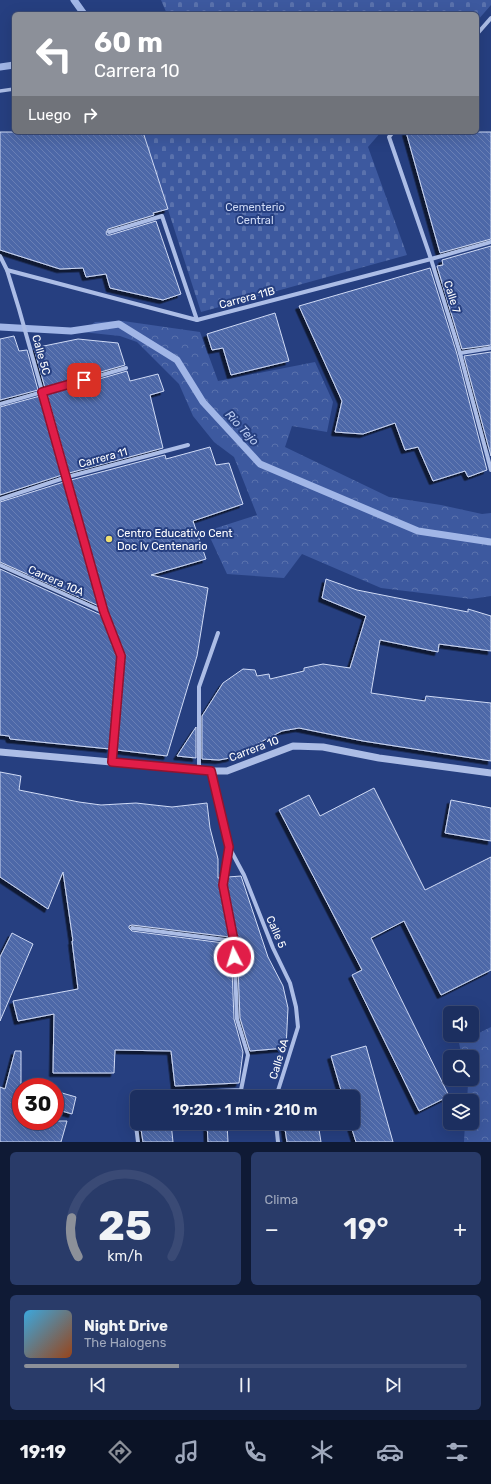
<!DOCTYPE html>
<html lang="es">
<head>
<meta charset="utf-8">
<style>
  body { margin:0; font-family:Rubik,sans-serif; background:#293b69; color:#f1f3f6; height:100vh; display:flex; flex-direction:column; font-size:15px; white-space:nowrap }
  * { box-sizing:border-box; margin:0 }
  p { font-size:13px; color:#a0a9bd }
  .icon { flex:none; width:22px; height:22px; fill:none; stroke:currentColor; stroke-width:2; stroke-linecap:round; stroke-linejoin:round }
  .map { position:relative; height:1142px; overflow:hidden }
  .side { display:flex; flex-direction:column; gap:10px; padding:10px; background:#0f1a35; flex:1 }
  .side>* { flex:none }
  .hud { position:absolute; left:12px; top:12px; width:467px; height:122px; border-radius:6px; box-shadow:0 4px 16px #0002,0 0 0 1px #3a4a75; background:#8c9099; color:#fff; overflow:hidden }
  .tools { position:absolute; left:443px; top:1006px; display:grid; gap:8px }
  .tools a { display:grid; place-items:center; width:36px; height:36px; border-radius:6px; background:#1c2f60; box-shadow:0 4px 16px #0002,0 0 0 1px #3a4a75; font-size:20px }
  .speed { position:absolute; left:12px; top:1078px; display:flex; gap:8px; font-size:20px; font-weight:700; text-align:center }
  .speed>* { display:grid; place-content:center; width:52px; height:52px; border-radius:50%; background:#1c2f60; box-shadow:0 4px 16px #0002,0 0 0 1px #3a4a75; line-height:1 }
  .speed .limit { border:6px solid #d22; background:#fff; color:#111 }
  .pin { position:absolute; display:grid; place-items:center; width:34px; height:34px; color:#fff; margin:-17px; border-radius:8px; box-shadow:0 2px 6px #0006 }
  .me { position:absolute; width:44px; margin:-22px; rotate:355deg; stroke-linejoin:round; filter:drop-shadow(0 0 3px #0008) }
  .turn { display:flex; align-items:center; gap:14px; height:84px; padding:0 16px; font-size:18px }
  .turn .icon { width:52px; height:52px; stroke-width:2.5 }
  .turn b { display:block; font-size:28px; line-height:34px }
  .then { display:flex; align-items:center; height:38px; padding:0 16px; background:#0003; gap:8px; font-size:15px }
  .big { font-size:30px; font-weight:600; line-height:1.1 }
  .side .card { flex:1; display:flex; flex-direction:column; justify-content:center; gap:6px; min-width:0; padding:0 14px; border-radius:6px; background:#293b69 }
  .side .dial { align-items:center; gap:0 }
  .dial svg { height:104px; overflow:visible; fill:none; stroke:#3a4a75; stroke-width:7; stroke-linecap:round; text-anchor:middle }
  .dial text { fill:#f1f3f6; stroke:none }
  .song { display:flex; align-items:center; gap:12px }
  .cover { width:48px; height:48px; border-radius:6px; background:linear-gradient(135deg,hsl(200 70% 55%),hsl(20 70% 35%)) }
  .played { height:4px; border-radius:2px; background:linear-gradient(90deg,#8c9099 35%,#3a4a75 35%) }
  .keys { display:flex; justify-content:space-around; direction:ltr }
  .heat { display:flex; justify-content:space-between; align-items:center; font-size:22px; direction:ltr }
  .side .tiles { flex:1; display:grid; gap:10px; grid-template-columns:1fr 1fr }
  .card:last-child { grid-column:span 2 }
  .trip { position:absolute; left:130px; top:1090px; width:230px; height:40px; border-radius:6px; background:#1c2f60; box-shadow:0 4px 16px #0002,0 0 0 1px #3a4a75; font-weight:600; line-height:40px; text-align:center }
  .tab-bar { display:flex; height:64px; justify-content:space-around; align-items:center; background:#0b1326; color:#a0a9bd }
  .tab-bar .icon { width:28px; height:28px }
  .tab-bar .current { color:#8c9099 }
  .tab-bar b { font-size:18px; color:#f1f3f6 }
  .map>svg:first-child { display:block }
  .forest { fill:url(#forest-crowns) }
  .cemetery { fill:url(#cemetery-stones) }
  .lines { fill:none; stroke-linecap:round; stroke-linejoin:round }
  .stream { stroke:#a1b6e7; stroke-width:7 }
  .building { fill:url(#building-back-hatch); stroke:#cfdaf5; filter:url(#shadow) }
  .pedestrian { stroke:#acbde6; stroke-width:3.5 }
  .minor { stroke:#acbde6; stroke-width:4 }
  .tertiary { stroke:#acbde6; stroke-width:7 }
  .route-casing { stroke:#92132f; stroke-width:10 }
  .route { stroke:#e11d48; stroke-width:7 }
  .poi-dot { fill:#efdf71; stroke:#263f80; stroke-width:1.5 }
  .labels { text-anchor:middle; dominant-baseline:central; stroke-width:4; stroke-linejoin:round; paint-order:stroke }
  .park-label { font-size:11px; fill:#cfdaf5; stroke:#263f80 }
  .street-label { font-size:11px; fill:#fff; stroke:#263f80 }
  .poi-label { font-size:11px; fill:#fff; stroke:#263f80; text-anchor:start }
  .water-label { font-size:12px; font-style:italic; fill:#b7c8ee; stroke:#263f80 }
</style>
</head>
<body>
<div class="map">
<svg width="491" height="1142" viewBox="0 0 491 1142">
  <defs>
    <pattern id="forest-crowns" width="20" height="18" patternUnits="userSpaceOnUse"><rect width="20" height="18" fill="#3d599f"/><path d="M2 6a3 3 0 1 1 6 0M12 15a3 3 0 1 1 6 0" fill="none" stroke="#5a72ad"/></pattern>
    <pattern id="cemetery-stones" width="16" height="16" patternUnits="userSpaceOnUse"><rect width="16" height="16" fill="#3d599f"/><path d="M2 7V4a2 2 0 0 1 4 0v3zM10 15v-3a2 2 0 0 1 4 0v3z" fill="#5a72ad"/></pattern>
    <pattern id="building-back-hatch" width="6" height="6" patternUnits="userSpaceOnUse"><rect width="6" height="6" fill="#4e68a8"/><path d="M-1 5l2 2M0 0l6 6M5-1l2 2" fill="none" stroke="#697fb5"/></pattern>
    <filter id="shadow"><feDropShadow dx="-3.5" dy="3.5" stdDeviation="0" flood-color="#0009"/></filter>
  </defs>
  <rect width="100%" height="100%" fill="#263f80"/>
  <g class="forest">
    <path d="M123,321L200,332L218,381L315,362L333,402L327,432L292,426L285,447L389,497L441,505L482,514L491,513V596L471,599L381,588L302,554L284,578L227,574L207,531L257,515L234,457L214,442L193,416L179,384L137,342L120,336L82,332L95,322Z"/>
    <path d="M491,1027V1142H464L465,1123H472V1101H467L468,1084L467,1079H472V1057H462L459,1043Z"/>
  </g>
  <g class="cemetery">
    <path d="M161,0H491V5L477,21V14H167Z"/>
    <path d="M143,132H381L368,147L407,255L201,312Z"/>
  </g>
  <g class="lines">
    <g class="stream">
      <path d="M74,0L84,14"/>
      <path d="M0,67L14,65"/>
      <path d="M0,327L71,331L119,324L177,360L203,402L260,464L418,531L491,542"/>
    </g>
  </g>
  <g class="building">
    <path d="M0,132H143L168,209L153,213L154,215L108,229L106,233L107,235H110L156,221L181,294L163,300L110,288L106,274L86,277L83,268L60,269L0,250Z"/>
    <path d="M406,132H491V239L440,253Z"/>
    <path d="M491,246V345L462,349L437,266L443,265L442,260Z"/>
    <path d="M430,268L457,354L487,470L468,477L465,471L433,481L418,447L405,450L395,423L363,434L335,432L342,401L299,306Z"/>
    <path d="M275,313L289,361L231,375L223,348L212,350L207,334Z"/>
    <path d="M14,336L19,351L27,350L38,390L0,400V339Z"/>
    <path d="M78,339L118,343L125,365L45,388L34,348Z"/>
    <path d="M491,352V456L464,356Z"/>
    <path d="M127,371L130,381L158,374L164,391L150,395L163,448L69,473L47,394Z"/>
    <path d="M40,396L62,475L0,495V407Z"/>
    <path d="M210,447L216,465L229,463L243,504L193,521L206,559L151,575L208,588L197,656L167,756L117,750L124,655L107,611L71,480L165,455L166,459Z"/>
    <path d="M64,482L99,606L0,562V502Z"/>
    <path d="M0,569L101,615L117,657L110,749L10,739L9,736L0,735Z"/>
    <path d="M326,579L357,590L468,612V609L491,616V651L439,644L438,652L380,640L371,693L425,701L426,696L491,703V761L363,741L299,728L282,731L230,758L219,760L202,759V716L223,683L243,669L255,670L257,676L269,674L270,679L304,671V668L323,664L350,668L366,616L322,598Z"/>
    <path d="M196,727V758L177,756Z"/>
    <path d="M0,772L21,776L19,790L79,802L101,805L136,803L172,807L207,803L210,828L218,859V878H221L220,886L230,937L132,925L129,926V928L132,931L231,944L234,1019L243,1052L239,1083L175,1086L171,1051L115,1050L114,1073H53L54,1014L18,1021L13,1001L78,989L72,941H73L63,872L48,909L0,877Z"/>
    <path d="M374,788L425,890L491,857V970L441,995L404,921L371,938L449,1096L419,1111L352,975L362,970L279,810L309,795L320,816Z"/>
    <path d="M451,800L491,808V841L445,833Z"/>
    <path d="M241,876L268,957L283,986L288,1008L286,1048L250,1051L240,1018L237,941L227,885L228,877Z"/>
    <path d="M12,933L33,944L0,1021V957Z"/>
    <path d="M366,1046L393,1142H356L350,1123H353V1097H343L331,1056Z"/>
    <path d="M15,1051H21V1121H67L61,1142H0V1087L5,1089Z"/>
    <path d="M55,1091L76,1097L72,1114L55,1109Z"/>
    <path d="M140,1123H171L173,1142H143Z"/>
    <path d="M207,1123H227L228,1142H208Z"/>
    <path d="M284,1123H318L321,1142H287Z"/>
  </g>
  <g class="lines">
    <path class="pedestrian" d="M0,91L14,89"/>
    <g class="minor">
      <path d="M477,34L491,18"/>
      <path d="M393,132L389,137L431,259L460,353L491,470"/>
      <path d="M109,232L162,216L197,320"/>
      <path d="M0,256L7,270L19,309L104,612L121,656L112,762"/>
      <path d="M7,270L197,320L431,259L491,242"/>
      <path d="M460,353L491,348"/>
      <path d="M0,404L126,368"/>
      <path d="M0,499L67,477L188,445"/>
      <path d="M0,565L104,612"/>
      <path d="M199,770V687L218,633"/>
      <path d="M229,847L244,875L273,948L290,983L296,1007L298,1027L276,1097"/>
      <path d="M132,928L234,941"/>
      <path d="M276,1123L278,1142"/>
      <path d="M138,1142L133,1100L136,1096L142,1094L241,1090L248,1055L237,1019L234,941L223,885L229,847L211,771"/>
    </g>
    <path class="tertiary" d="M0,752L211,771H227L293,746L323,747L379,758L491,773"/>
  </g>
  <g class="lines">
    <defs>
      <path id="route" d="M84,380L42,392L104,612L121,656L112,762L211,771L229,847L223,885L234,941V957"/>
    </defs>
    <use href="#route" class="route-casing"/>
    <use href="#route" class="route"/>
  </g>
  <circle class="poi-dot" cx="109" cy="539" r="4"/>
  <g class="labels">
    <g class="park-label">
      <text x="255" y="207">Cementerio<tspan x="255" dy="13">Central</tspan></text>
    </g>
    <g class="street-label">
      <text transform="translate(452 297) rotate(73)">Calle 7</text>
      <text transform="translate(247 298) rotate(-15)">Carrera 11B</text>
      <text transform="translate(41 355) rotate(74)">Calle 5C</text>
      <text transform="translate(103 458) rotate(-15)">Carrera 11</text>
      <text transform="translate(56 581) rotate(24)">Carrera 10A</text>
      <text transform="translate(254 749) rotate(-21)">Carrera 10</text>
      <text transform="translate(276 932) rotate(67)">Calle 5</text>
      <text transform="translate(279 1059) rotate(-73)">Calle 6A</text>
    </g>
    <g class="poi-label">
      <text x="117" y="533">Centro Educativo Cent<tspan x="117" dy="13">Doc Iv Centenario</tspan></text>
    </g>
    <g class="water-label">
      <text transform="translate(242 428) rotate(47)">Rio Tejo</text>
    </g>
  </g>
</svg>
<div class="tools">
<a><svg class="icon" aria-label="sound" viewBox="0 0 24 24"><path d="M4 9h4l5-4v14l-5-4H4zM17 9q2 3 0 6"/></svg></a>
<a><svg class="icon" aria-label="search" viewBox="0 0 24 24"><circle cx="10" cy="10" r="6"/><path d="M15 15l6 6"/></svg></a>
<a><svg class="icon" aria-label="layers" viewBox="0 0 24 24"><path d="M12 4l9 5-9 5-9-5zM3 14l9 5 9-5"/></svg></a>
</div>
<div class="speed"><div class="limit">30</div></div>
<div class="pin" style="left:84px;top:380px;background:#d93025"><svg class="icon" aria-label="arrive" viewBox="0 0 24 24"><path d="M6 21V4h12l-3 4 3 4H6"/></svg></div>
<svg class="me" style="left:234px;top:957px" viewBox="-20 -20 40 40"><circle r="17" fill="#e11d48" stroke="#fff" stroke-width="3"/><path d="M0-11L8 9 0 5-8 9z" fill="#fff"/></svg>
<div class="trip">19:20 · 1 min · 210 m</div>
<div class="hud">
<div class="turn"><svg class="icon" aria-label="left" viewBox="0 0 24 24"><path d="M17 20v-9H6M10 6l-5 5 5 5"/></svg><div><b>60 m</b>Carrera 10</div></div>
<div class="then">Luego<svg class="icon" aria-label="right" viewBox="0 0 24 24"><path d="M7 20v-9h11M14 6l5 5-5 5"/></svg></div>
</div>
</div>
<section class="side">
<div class="tiles">
<div class="card dial"><svg viewBox="0 0 100 80">
<path d="M14 69A42 42 0 1 1 86 69"/>
<path d="M14 69A42 42 0 0 1 9 39" stroke="#8c9099"/>
<text x="50" y="56" font-size="32" font-weight="700">25</text>
<text x="50" y="72" font-size="11">km/h</text>
</svg></div>
<div class="card"><p>Clima</p>
<div class="heat"><a>−</a><b class="big">19°</b><a>+</a></div>
</div>
<div class="card">
<div class="song"><i class="cover"></i><div><b>Night Drive</b><p>The Halogens</p></div></div>
<div class="played"></div>
<div class="keys"><svg class="icon" aria-label="previous" viewBox="0 0 24 24"><path d="M18 5L8 12l10 7zM5 5v14"/></svg><svg class="icon" aria-label="pause" viewBox="0 0 24 24"><path d="M8 5v14M16 5v14"/></svg><svg class="icon" aria-label="next" viewBox="0 0 24 24"><path d="M6 5l10 7-10 7zM19 5v14"/></svg></div>
</div>
</div>
</section>
<nav class="tab-bar">
<b>19:19</b>
<svg class="icon current" aria-label="directions" viewBox="0 0 24 24"><path d="M12 3l9 9-9 9-9-9zM9 14v-3h6M13 9l2 2-2 2"/></svg>
<svg class="icon" aria-label="music" viewBox="0 0 24 24"><path d="M9 18V5l10-2v13"/><circle cx="6" cy="18" r="3"/><circle cx="16" cy="16" r="3"/></svg>
<svg class="icon" aria-label="phone" viewBox="0 0 24 24"><path d="M5 4h4l2 5-3 2q2 4 5 5l2-3 5 2v4C11 20 4 13 5 4z"/></svg>
<svg class="icon" aria-label="climate" viewBox="0 0 24 24"><path d="M12 3v18M4 7l16 10M4 17L20 7"/></svg>
<svg class="icon" aria-label="car" viewBox="0 0 24 24"><path d="M5 17H2v-5l4-1 3-4h7l3 4 3 1v5h-3M9 17h6M6 11h13"/><circle cx="7" cy="17" r="2"/><circle cx="17" cy="17" r="2"/></svg>
<svg class="icon" aria-label="filters" viewBox="0 0 24 24"><path d="M4 7h16M4 17h16"/><circle cx="9" cy="7" r="2"/><circle cx="15" cy="17" r="2"/></svg>
</nav>
</body>
</html>
